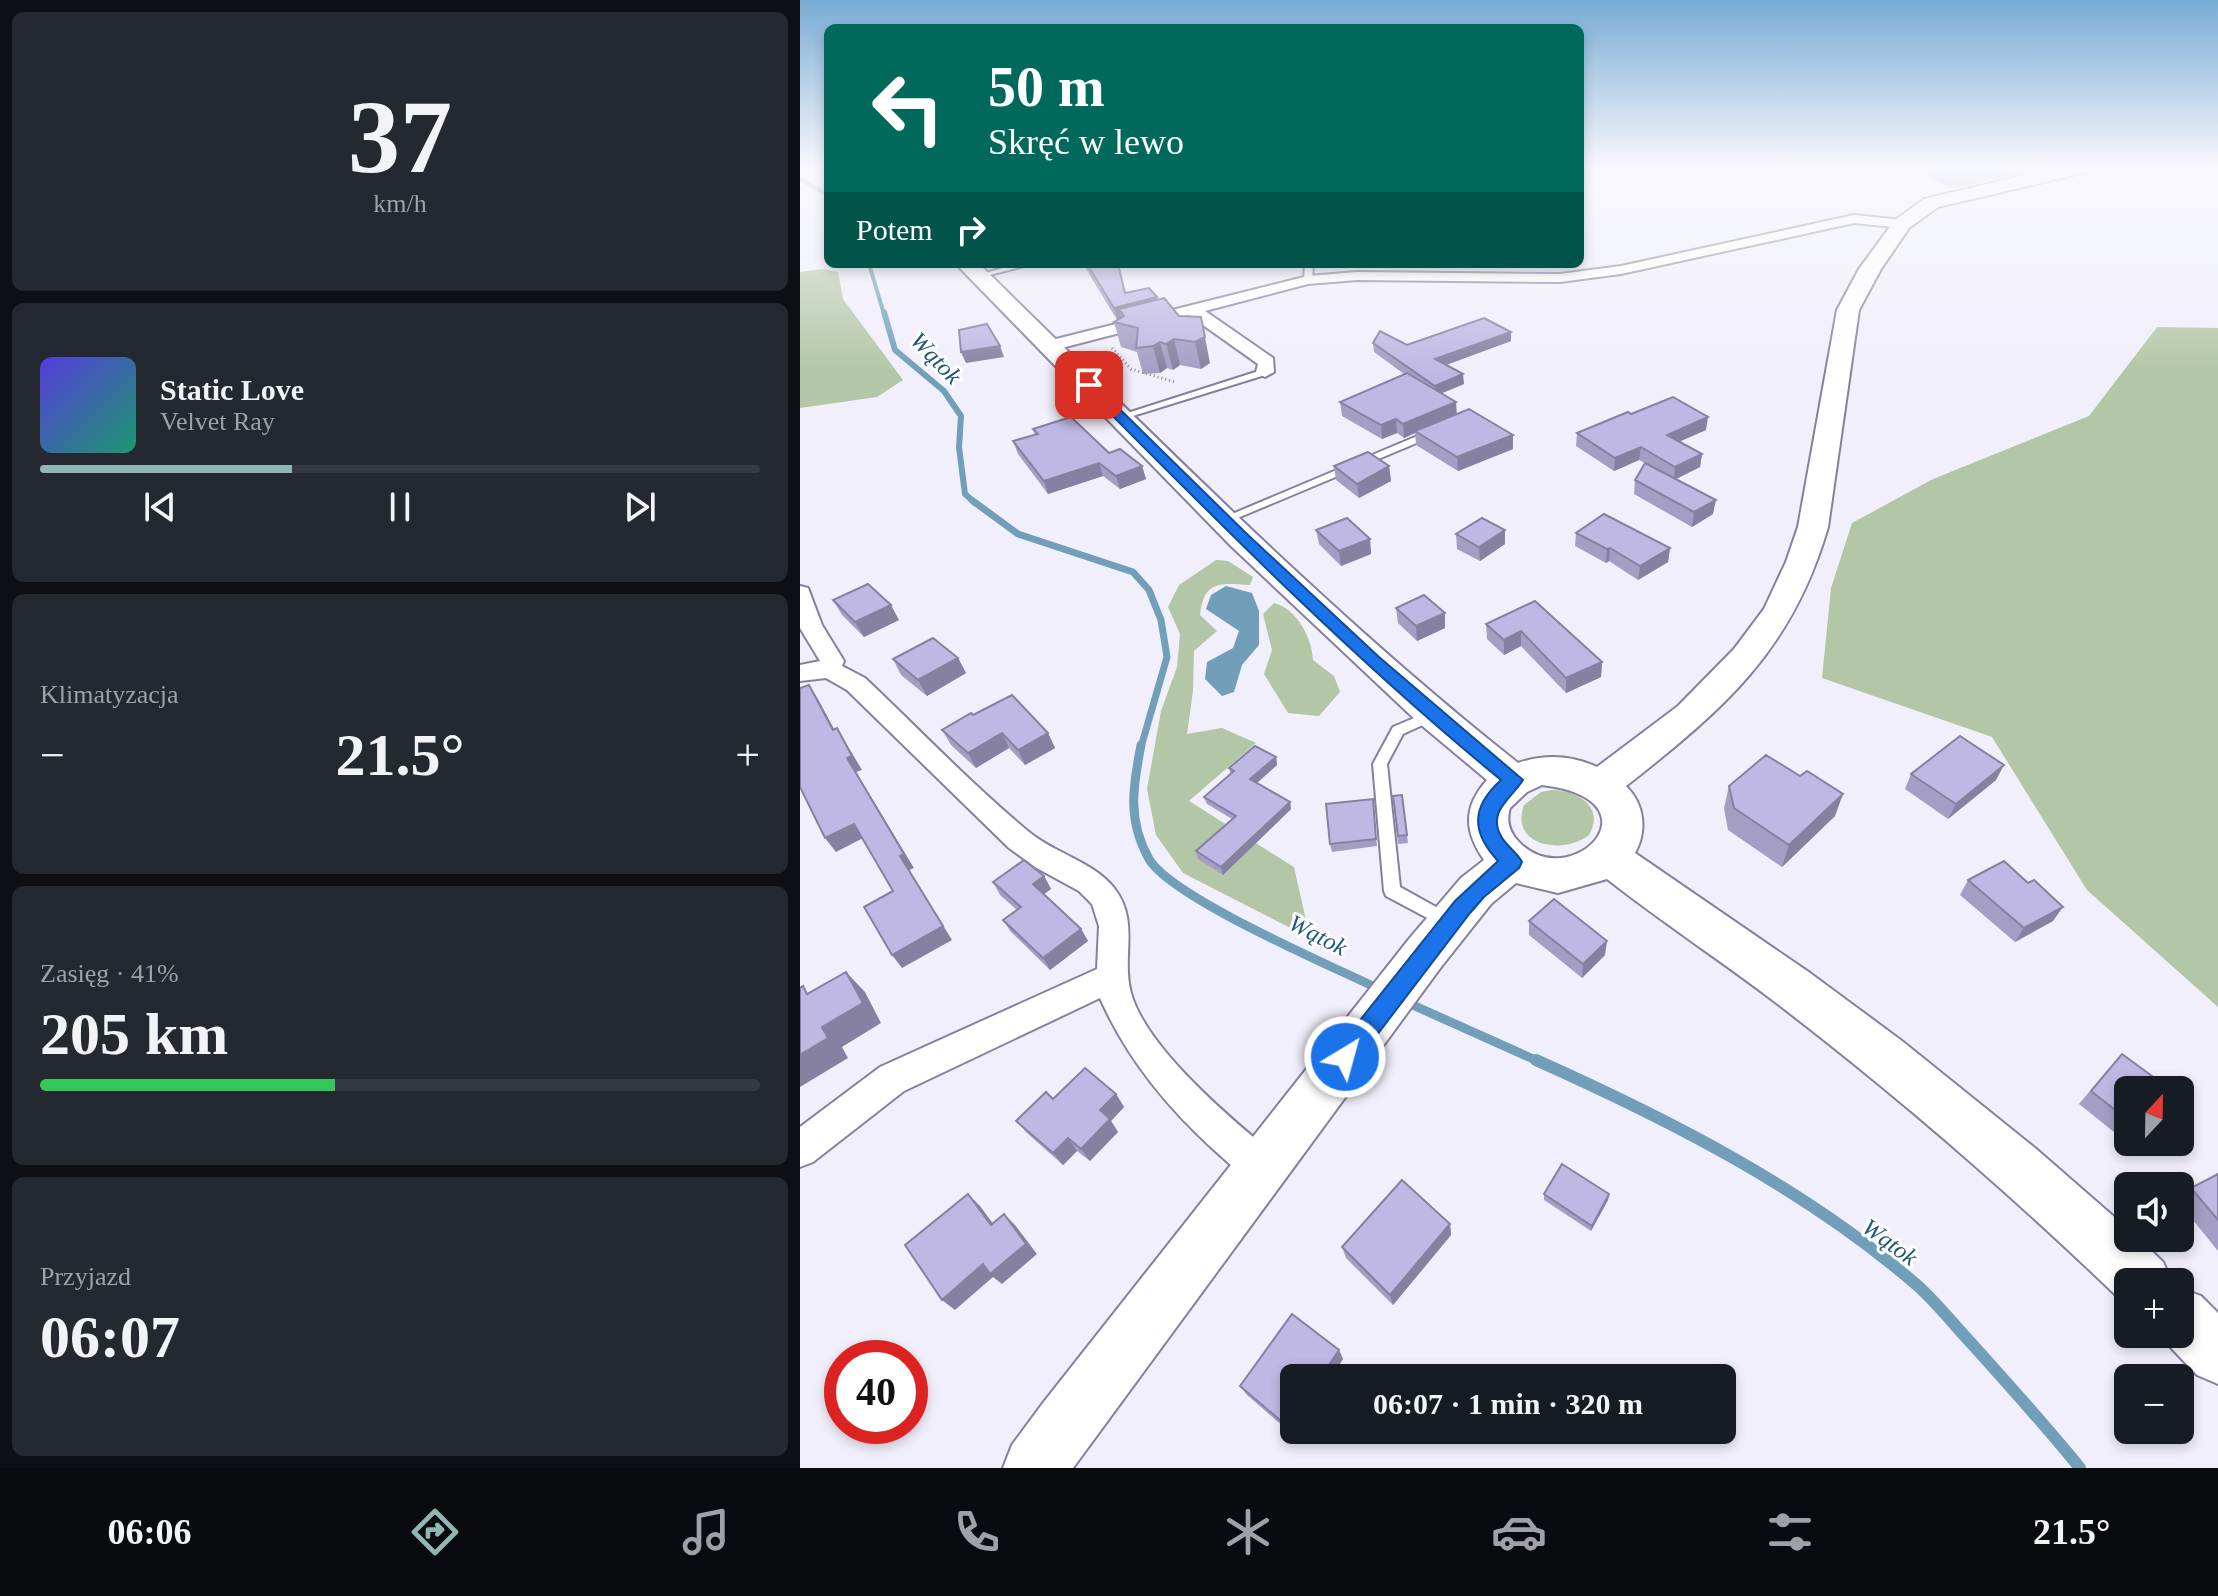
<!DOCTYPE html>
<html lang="pl">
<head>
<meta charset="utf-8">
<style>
  body { margin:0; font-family:"Times New Roman",serif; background:#242831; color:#f1f3f6; height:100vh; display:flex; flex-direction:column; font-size:30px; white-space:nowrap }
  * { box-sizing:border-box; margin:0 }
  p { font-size:26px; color:#9ea1a6 }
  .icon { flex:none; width:44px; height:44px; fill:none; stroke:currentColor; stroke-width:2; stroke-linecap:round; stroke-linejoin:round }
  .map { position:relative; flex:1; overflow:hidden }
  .panel { display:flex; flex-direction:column; gap:12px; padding:12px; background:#0d0f14; width:800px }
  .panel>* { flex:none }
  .banner { position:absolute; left:24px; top:24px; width:760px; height:244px; border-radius:12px; box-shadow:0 4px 12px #0003; background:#00695c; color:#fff; overflow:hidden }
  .needle { width:52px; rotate:22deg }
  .fabs { position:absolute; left:1314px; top:1076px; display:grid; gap:16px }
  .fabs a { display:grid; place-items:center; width:80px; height:80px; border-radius:12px; background:#171b24; box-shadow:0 4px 12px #0003; font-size:40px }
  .speed { position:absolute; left:24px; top:1340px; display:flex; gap:16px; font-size:40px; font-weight:700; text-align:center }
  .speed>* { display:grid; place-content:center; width:104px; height:104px; border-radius:50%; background:#171b24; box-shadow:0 4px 12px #0003; line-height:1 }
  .speed .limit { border:12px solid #d22; background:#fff; color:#111 }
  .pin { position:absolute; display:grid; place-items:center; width:68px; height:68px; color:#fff; margin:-34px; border-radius:16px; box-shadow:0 4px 12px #0006 }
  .me { position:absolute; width:88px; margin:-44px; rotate:37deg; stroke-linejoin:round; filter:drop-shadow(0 0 6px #0008) }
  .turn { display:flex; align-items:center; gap:28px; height:168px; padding:0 32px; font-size:36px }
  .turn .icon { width:104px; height:104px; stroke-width:2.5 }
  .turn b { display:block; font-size:56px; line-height:68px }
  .then { display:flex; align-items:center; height:76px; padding:0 32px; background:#0003; gap:16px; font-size:30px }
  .big { font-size:60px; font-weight:700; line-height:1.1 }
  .panel .widget { flex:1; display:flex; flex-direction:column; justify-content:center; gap:12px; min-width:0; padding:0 28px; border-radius:12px; background:#242831 }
  .panel .dial { align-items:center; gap:0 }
  .dial b { font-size:104px; line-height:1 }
  .song { display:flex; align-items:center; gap:24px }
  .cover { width:96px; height:96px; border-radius:12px; background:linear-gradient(135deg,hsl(250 70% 55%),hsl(160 70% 35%)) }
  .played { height:8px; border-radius:4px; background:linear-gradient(90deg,#92b5b5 35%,#363941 35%) }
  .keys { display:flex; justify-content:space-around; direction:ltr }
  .heat { display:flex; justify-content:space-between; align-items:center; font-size:44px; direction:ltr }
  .charge { height:12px; border-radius:6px; background:linear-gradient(90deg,#34c759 41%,#363941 0) }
  .trip { position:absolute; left:480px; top:1364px; width:456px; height:80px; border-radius:12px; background:#171b24; box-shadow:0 4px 12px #0003; font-weight:700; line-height:80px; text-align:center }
  .tabs { display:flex; height:128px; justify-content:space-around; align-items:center; background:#090b0e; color:#9ea1a6 }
  .tabs .icon { width:56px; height:56px }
  .tabs .active { color:#92b5b5 }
  .tabs b { font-size:36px; color:#f1f3f6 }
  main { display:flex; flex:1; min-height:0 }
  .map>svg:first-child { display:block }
  .green { fill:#b3c6a5 }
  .water { fill:#719fb9 }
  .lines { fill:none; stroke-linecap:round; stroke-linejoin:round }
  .stream-far4 { stroke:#719fb9; stroke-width:4 }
  .stream-far3 { stroke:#719fb9; stroke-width:6 }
  .stream-far2 { stroke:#719fb9; stroke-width:7 }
  .stream-far1 { stroke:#719fb9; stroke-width:9 }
  .stream { stroke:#719fb9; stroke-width:12 }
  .lane-casing { stroke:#85819d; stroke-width:4 }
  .street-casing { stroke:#85819d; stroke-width:4 }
  .secondary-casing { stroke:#85819d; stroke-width:4 }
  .path { stroke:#898792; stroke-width:3; stroke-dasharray:1 3; stroke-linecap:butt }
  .lane { fill:#fff; fill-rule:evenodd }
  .street { fill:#fff; fill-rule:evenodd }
  .secondary { fill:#fff; fill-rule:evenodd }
  .wall { fill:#a49ec4 }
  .shaded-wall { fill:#8681a0 }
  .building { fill:#bfb8e4; stroke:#8681a0; stroke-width:2 }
  .route { fill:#1a73e8; stroke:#114b97; stroke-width:2 }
  .labels { text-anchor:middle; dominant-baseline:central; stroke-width:6; stroke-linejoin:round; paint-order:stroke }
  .water-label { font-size:24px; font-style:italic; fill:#1e5873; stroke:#fefefe }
</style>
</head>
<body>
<main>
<section class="panel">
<div class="widget dial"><b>37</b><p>km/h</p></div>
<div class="widget">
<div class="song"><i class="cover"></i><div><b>Static Love</b><p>Velvet Ray</p></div></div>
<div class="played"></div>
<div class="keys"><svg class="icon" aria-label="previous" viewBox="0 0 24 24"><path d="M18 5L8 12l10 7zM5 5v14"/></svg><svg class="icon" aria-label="pause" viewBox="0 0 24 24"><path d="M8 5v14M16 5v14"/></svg><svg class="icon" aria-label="next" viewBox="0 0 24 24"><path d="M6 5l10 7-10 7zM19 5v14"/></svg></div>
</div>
<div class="widget"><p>Klimatyzacja</p>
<div class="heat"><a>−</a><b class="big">21.5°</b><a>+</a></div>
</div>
<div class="widget"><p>Zasięg · 41%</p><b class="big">205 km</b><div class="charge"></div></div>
<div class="widget"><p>Przyjazd</p><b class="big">06:07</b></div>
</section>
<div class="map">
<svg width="1418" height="1468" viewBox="0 0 1418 1468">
  <rect width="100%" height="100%" fill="#f0effb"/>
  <g class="green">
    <path d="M1109,167H1248L1153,189Z"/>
    <path d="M22,269L38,272L43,299L103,380L77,397L0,408V272Z"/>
    <path d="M1357,327L1418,328V1007L1287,890L1192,737L1022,678L1031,588L1052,523L1133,479L1289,416Z"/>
    <path d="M416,560L428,561L453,577L450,585C420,583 404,580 400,615L417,631L394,651L393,691L387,734L422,728L456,743L389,801L494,867L510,938L383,873L356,835L347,789L361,711L377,667L380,634L368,607L379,585Z"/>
    <path d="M474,603C497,609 512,638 513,660L534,676L540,692L519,716L488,713L464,674L472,650L463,614Z"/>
    <path d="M753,790C778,791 805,807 789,835C764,855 709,847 724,805L741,792Z"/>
  </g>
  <path class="water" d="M426,586L452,593L459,611V645L442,665L434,692L422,696L405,679L407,662L433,648L439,631L406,609L411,595Z"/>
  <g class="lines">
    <g class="stream-far4">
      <path d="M0,179L28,195"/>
      <path d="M69,264L84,314"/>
    </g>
    <path class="stream-far3" d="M84,312L95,350L144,391L161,416L159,447L165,494L175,503"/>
    <path class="stream-far2" d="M173,501L218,534L333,572L349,590L361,620L367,657L341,747"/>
    <g class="stream-far1">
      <path d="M341,745C333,786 327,820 349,859C372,898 532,966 579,989"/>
      <path d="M606,1002L740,1062"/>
    </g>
    <path class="stream" d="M736,1060C870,1120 1006,1189 1118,1286C1137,1303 1154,1325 1172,1344C1209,1385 1245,1425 1280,1468"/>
    <defs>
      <g id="lane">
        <path d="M218,264H232L178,278L174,276Z"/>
        <path d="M505,264H513L512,280L508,282L504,280Z"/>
        <path d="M465,369L468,370V374L323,419L315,417Z"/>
        <path d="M634,429L639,432L638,434L428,522H420L418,520Z"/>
        <path d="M633,710L640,715L638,718L603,734L587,764L600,887L654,917L656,922L654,927L648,929L586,896L584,891L573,764L593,727Z"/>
      </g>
      <g id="street">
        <path d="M1054,215L1102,220L1109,224L1102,228L1054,223L821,274L760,282L557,280L508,284L405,311L473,358L474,372L465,377L456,372L458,364L389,315L250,351L242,346L244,342L508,276L557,272L760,274L821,266Z"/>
        <path d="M0,586L8,588L22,625L44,661L42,666L65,678C119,729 171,784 229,832C254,853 294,862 314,888C340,921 321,957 331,993C346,1048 432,1120 475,1155L480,1168L475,1181L462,1186C443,1178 429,1163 413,1149C366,1106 326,1057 300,998L104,1091L13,1162L0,1167V1127L80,1067L297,969L299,926L292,904L279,891L235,867L209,848L47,690L26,678L0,681V665L20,661L0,628Z"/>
      </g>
      <g id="secondary">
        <path d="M1260,167H1294L1291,171L1138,207L1109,228L1081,269L1059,310L1028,527C992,651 924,709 826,786C845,805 847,831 835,853L1010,973L1102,1041L1235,1148L1328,1229V1238H1338L1363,1262L1372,1282H1328V1305L1323,1302C1214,1197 1099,1097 979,1005C923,962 863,923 807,879L758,893L716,883L691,904L641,967L273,1468H203L212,1445L243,1403L609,939L661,878L684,860C664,831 663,807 687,780L620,724L431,546L156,264H179C354,435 526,611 718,763C745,754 771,755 797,767L878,706L934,649L964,609L986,562L998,527L1037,310L1059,269L1095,220L1124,199ZM742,785C865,800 770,897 718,841C709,831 706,821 710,808L727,792Z"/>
        <path d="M1380,1288L1401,1296L1418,1313V1384L1397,1375L1358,1334H1380Z"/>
      </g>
    </defs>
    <use href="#lane" class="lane-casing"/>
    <use href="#street" class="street-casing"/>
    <use href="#secondary" class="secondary-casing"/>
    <path class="path" d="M312,348L331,369L375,382"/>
    <use href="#lane" class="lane"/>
    <use href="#street" class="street"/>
    <use href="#secondary" class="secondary"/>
  </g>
  <g class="wall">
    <path d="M283,264H319L325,293L357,299L364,298L410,363L401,369L380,365L373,370L367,368L360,373L343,374L337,352L321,347L314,322L317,320Z"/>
    <path d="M711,332V341L646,365L664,384L642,393L656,414L713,435V449L658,471L616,445L615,433L604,438L597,433L582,439L542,416L540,402L604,374L574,352L573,343L607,345Z"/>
    <path d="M831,414L906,430L880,441L902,454L900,467L876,479L913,514L892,527L834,494L835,480L845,463L839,460L814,471L776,446L777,433Z"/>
    <path d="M233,429L309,453L342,466L346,479L320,489L303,476L248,494L218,454L213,441L235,435Z"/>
    <path d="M534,466H589L591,481L559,498L536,480Z"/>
    <path d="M516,530L570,539L571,554L541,566L519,544Z"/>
    <path d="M705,530V544L680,561L657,549L656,534Z"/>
    <path d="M776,533L870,548L868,562L838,580L809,561L806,563L775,546Z"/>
    <path d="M33,600L99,620L64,637L42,615Z"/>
    <path d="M735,601L802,662L801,677L766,693L721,646L704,655L687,639L686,624Z"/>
    <path d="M596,608L645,613V628L617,641L598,623Z"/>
    <path d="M158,658L166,673L127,696L101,675L93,659Z"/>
    <path d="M173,715L248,733L255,748L225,765L209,748L176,768L151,745L142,730Z"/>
    <path d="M476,757L477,765L457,783L490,802L491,809L423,875L398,859L396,851L432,819L407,804L404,797L431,775L429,768Z"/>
    <path d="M1111,774L1196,780L1148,819L1105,789Z"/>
    <path d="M929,786L1035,816L982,867L928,830L924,808Z"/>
    <path d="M602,795L608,843L598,844L593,796Z"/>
    <path d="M573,799L577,846L532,852L530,844Z"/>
    <path d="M244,876L251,889L244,894L281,929L288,941L250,970L211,932L203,920L217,910L200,895L193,882Z"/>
    <path d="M1168,880L1253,921L1215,942L1160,895Z"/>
    <path d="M729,921L805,955L782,978L729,935Z"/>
    <path d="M1310,1067L1328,1090V1142H1340L1334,1148L1279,1104Z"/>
    <path d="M316,1094L324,1107L311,1121L318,1132L290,1161L277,1151L263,1165L227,1133L216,1121L253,1099Z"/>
    <path d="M1418,1174V1251L1380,1204V1196L1391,1188Z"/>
    <path d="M744,1194H809L808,1200L791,1231L744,1200Z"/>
    <path d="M650,1224L651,1235L593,1305L546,1258L542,1247Z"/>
    <path d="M539,1350L543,1359L492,1434L447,1395L440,1386Z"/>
  </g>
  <g class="shaded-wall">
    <path d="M357,297L360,310L319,309L322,319L318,321L314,308Z"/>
    <path d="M401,317L410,363L401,369L395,342Z"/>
    <path d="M711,332V341L635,369V359Z"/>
    <path d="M374,339L380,365L373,370L366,344Z"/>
    <path d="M360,342L367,368L360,373L353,346Z"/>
    <path d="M200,346L204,357L166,363L161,352Z"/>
    <path d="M663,374L664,384L635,396V386Z"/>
    <path d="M656,402L657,416L615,431V433L604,438L603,424Z"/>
    <path d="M908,417L906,430L865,448L867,435Z"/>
    <path d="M596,419L597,433L582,439L581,425Z"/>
    <path d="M713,435V449L658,471L657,457Z"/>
    <path d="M841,447L839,460L814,471L815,458Z"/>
    <path d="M902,454L900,467L874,480L875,467Z"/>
    <path d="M299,463L303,476L248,494L244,481Z"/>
    <path d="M342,466L346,479L320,489L316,476Z"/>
    <path d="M589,466L591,481L559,498L557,484Z"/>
    <path d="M916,500L913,514L892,527L894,512Z"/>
    <path d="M705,530V544L680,561L679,547Z"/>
    <path d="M570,539L571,554L541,566L539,551Z"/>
    <path d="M810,548L809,561L806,563L807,549Z"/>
    <path d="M870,548L868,562L838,580L840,566Z"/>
    <path d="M91,605L99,620L64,637L55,622Z"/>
    <path d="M645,613V628L617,641L616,626Z"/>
    <path d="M721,631V646L704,655V640Z"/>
    <path d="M158,658L166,673L127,696L118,680Z"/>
    <path d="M802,662L801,677L766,693V678Z"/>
    <path d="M9,685L18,699L42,744L33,730Z"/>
    <path d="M37,728L62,770L56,772L114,868L109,870L152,940L102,968L92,955L100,856L47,758Z"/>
    <path d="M202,733L209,748L176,768L168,753Z"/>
    <path d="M248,733L255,748L225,765L218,750Z"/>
    <path d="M476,757L477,765L452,787L450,779Z"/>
    <path d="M1204,765L1196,780L1148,819L1156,804Z"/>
    <path d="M1043,794L1035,816L982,867L989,845Z"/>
    <path d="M490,802L491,809L423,875L421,867Z"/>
    <path d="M54,824L65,837L36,852L25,838Z"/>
    <path d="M244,876L251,889L240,897L233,884Z"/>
    <path d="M1263,907L1253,921L1215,942L1224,928Z"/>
    <path d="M281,929L288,941L250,970L243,958Z"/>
    <path d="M807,941L805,955L782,978L783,964Z"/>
    <path d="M46,972L65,992L81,1023L42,1047L48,1058L0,1087V1055L22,1027Z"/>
    <path d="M316,1094L324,1107L311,1121L318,1132L290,1161L281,1149L300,1110Z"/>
    <path d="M268,1138L277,1151L263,1165L253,1153Z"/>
    <path d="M168,1194L180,1206L202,1236L191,1225Z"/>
    <path d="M809,1194L808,1200L791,1231L792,1226Z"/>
    <path d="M204,1214L215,1225L237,1254L202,1284L193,1277L155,1310L142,1300Z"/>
    <path d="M650,1224L651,1235L593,1305L590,1295Z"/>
    <path d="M539,1350L543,1359L530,1378H520Z"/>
    <path d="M494,1416L495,1430L492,1434L487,1426Z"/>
  </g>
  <g class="building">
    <path d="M287,264H318L325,293L349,288L357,297L314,308Z"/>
    <path d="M364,298L379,316L401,317L405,337L395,342L374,339L366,344L360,342L353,346L336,348L338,328L314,322L324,316L319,309Z"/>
    <path d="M684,318L711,332L635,359L663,374L635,386L573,343L580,331L607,345Z"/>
    <path d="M187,324L200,346L161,352L159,330Z"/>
    <path d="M607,373L656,402L603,424L596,419L581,425L540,402Z"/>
    <path d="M873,397L908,417L867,435L902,454L875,467L841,447L815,458L777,433L828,412L831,414Z"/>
    <path d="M669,409L713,435L657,457L615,431Z"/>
    <path d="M271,417L309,453L320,449L342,466L316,476L299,463L244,481L213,441L238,434L233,429Z"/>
    <path d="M568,452L589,466L557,484L534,466Z"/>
    <path d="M845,463L916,500L894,512L835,480Z"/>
    <path d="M804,514L870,548L840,566L810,548L807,549L776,533Z"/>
    <path d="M547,518L570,539L539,551L516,530Z"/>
    <path d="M682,518L705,530L679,547L656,534Z"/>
    <path d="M68,584L91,605L55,622L33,600Z"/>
    <path d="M624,595L645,613L616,626L596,608Z"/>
    <path d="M735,601L802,662L766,678L721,631L704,640L686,624Z"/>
    <path d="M133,638L158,658L118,680L93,659Z"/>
    <path d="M9,685L33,730L37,728L52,756L47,758L104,854L100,856L143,926L92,955L64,907L93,891L54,824L25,838L0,787V688Z"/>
    <path d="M212,695L248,733L218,750L202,733L168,753L142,730L171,713L173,715Z"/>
    <path d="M1160,736L1204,765L1156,804L1111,774Z"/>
    <path d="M455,746L476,757L450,779L490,802L421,867L396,851L436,816L404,797L434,771L429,768Z"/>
    <path d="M966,755L1000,776L1007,771L1043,794L989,845L934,808L929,786Z"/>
    <path d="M602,795L607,835L598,836L593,796Z"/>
    <path d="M573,799L576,839L530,844L526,804Z"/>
    <path d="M224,860L244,876L233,884L281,929L243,958L203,920L221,907L193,882Z"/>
    <path d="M1204,861L1228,883L1234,880L1263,907L1224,928L1168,880Z"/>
    <path d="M754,899L807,941L783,964L729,921Z"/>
    <path d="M46,972L63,1003L22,1027L28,1038L0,1055V988L3,986L7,994Z"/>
    <path d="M1322,1054L1371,1090H1328V1120L1291,1091Z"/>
    <path d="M285,1068L316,1094L300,1110L310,1119L281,1149L268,1138L253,1153L216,1121L246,1092L253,1099Z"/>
    <path d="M762,1164L809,1194L792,1226L744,1194Z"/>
    <path d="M1418,1174V1220L1391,1188Z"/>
    <path d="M602,1180L650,1224L590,1295L542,1247Z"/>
    <path d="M168,1194L191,1225L204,1214L226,1244L190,1274L183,1264L142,1300L105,1245Z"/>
    <path d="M492,1314L539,1350L520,1378H494V1416L487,1426L440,1386Z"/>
  </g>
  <linearGradient id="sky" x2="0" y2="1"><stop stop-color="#78acd5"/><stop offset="0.45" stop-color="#f8f8fd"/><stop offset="1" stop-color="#f8f8fd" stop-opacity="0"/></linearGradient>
  <rect width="1418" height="373" fill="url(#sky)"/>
  <path class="route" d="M285,383H293L448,535L579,657L723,780C712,798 687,811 701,836C706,846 717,852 722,862L719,868L684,897L670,913L554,1065L545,1068L537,1065L534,1057L537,1049L655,901L698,861C671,832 671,807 701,780C553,659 419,523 285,388Z"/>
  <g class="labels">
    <g class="water-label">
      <text transform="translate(136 358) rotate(46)">Wątok</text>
      <text transform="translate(518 935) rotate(27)">Wątok</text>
      <text transform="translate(1090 1242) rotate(36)">Wątok</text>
    </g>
  </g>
</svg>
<div class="fabs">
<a><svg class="needle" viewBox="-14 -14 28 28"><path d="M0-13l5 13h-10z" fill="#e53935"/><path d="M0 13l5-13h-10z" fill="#9ea1a6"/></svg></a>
<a><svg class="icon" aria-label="sound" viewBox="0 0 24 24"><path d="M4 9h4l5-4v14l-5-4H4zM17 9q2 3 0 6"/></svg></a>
<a>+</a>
<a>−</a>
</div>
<div class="speed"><div class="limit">40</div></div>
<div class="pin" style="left:289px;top:385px;background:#d93025"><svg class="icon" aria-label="arrive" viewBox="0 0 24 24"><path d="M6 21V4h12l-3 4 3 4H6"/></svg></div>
<svg class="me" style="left:545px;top:1057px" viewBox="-20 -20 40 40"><circle r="17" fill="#1a73e8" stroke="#fff" stroke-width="3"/><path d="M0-11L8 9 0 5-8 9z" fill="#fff"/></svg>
<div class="trip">06:07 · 1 min · 320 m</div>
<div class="banner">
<div class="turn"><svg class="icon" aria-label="left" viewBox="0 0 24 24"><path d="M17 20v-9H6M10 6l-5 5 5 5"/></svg><div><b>50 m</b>Skręć w lewo</div></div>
<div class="then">Potem<svg class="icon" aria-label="right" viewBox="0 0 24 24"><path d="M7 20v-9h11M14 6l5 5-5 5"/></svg></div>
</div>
</div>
</main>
<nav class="tabs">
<b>06:06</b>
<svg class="icon active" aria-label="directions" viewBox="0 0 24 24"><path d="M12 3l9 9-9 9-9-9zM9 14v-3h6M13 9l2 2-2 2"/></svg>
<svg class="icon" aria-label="music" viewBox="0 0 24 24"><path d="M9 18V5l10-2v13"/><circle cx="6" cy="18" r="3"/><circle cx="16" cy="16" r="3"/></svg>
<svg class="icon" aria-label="phone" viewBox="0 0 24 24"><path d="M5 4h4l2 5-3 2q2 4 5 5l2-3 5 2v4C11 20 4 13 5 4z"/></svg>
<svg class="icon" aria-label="climate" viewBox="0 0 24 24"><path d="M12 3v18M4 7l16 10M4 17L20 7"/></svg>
<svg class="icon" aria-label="car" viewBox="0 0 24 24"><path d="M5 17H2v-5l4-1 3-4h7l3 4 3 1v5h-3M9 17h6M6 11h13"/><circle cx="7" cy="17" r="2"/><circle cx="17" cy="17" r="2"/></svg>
<svg class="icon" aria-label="filters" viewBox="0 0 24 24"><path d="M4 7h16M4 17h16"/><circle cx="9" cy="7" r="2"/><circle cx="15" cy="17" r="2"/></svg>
<b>21.5°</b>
</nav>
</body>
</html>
